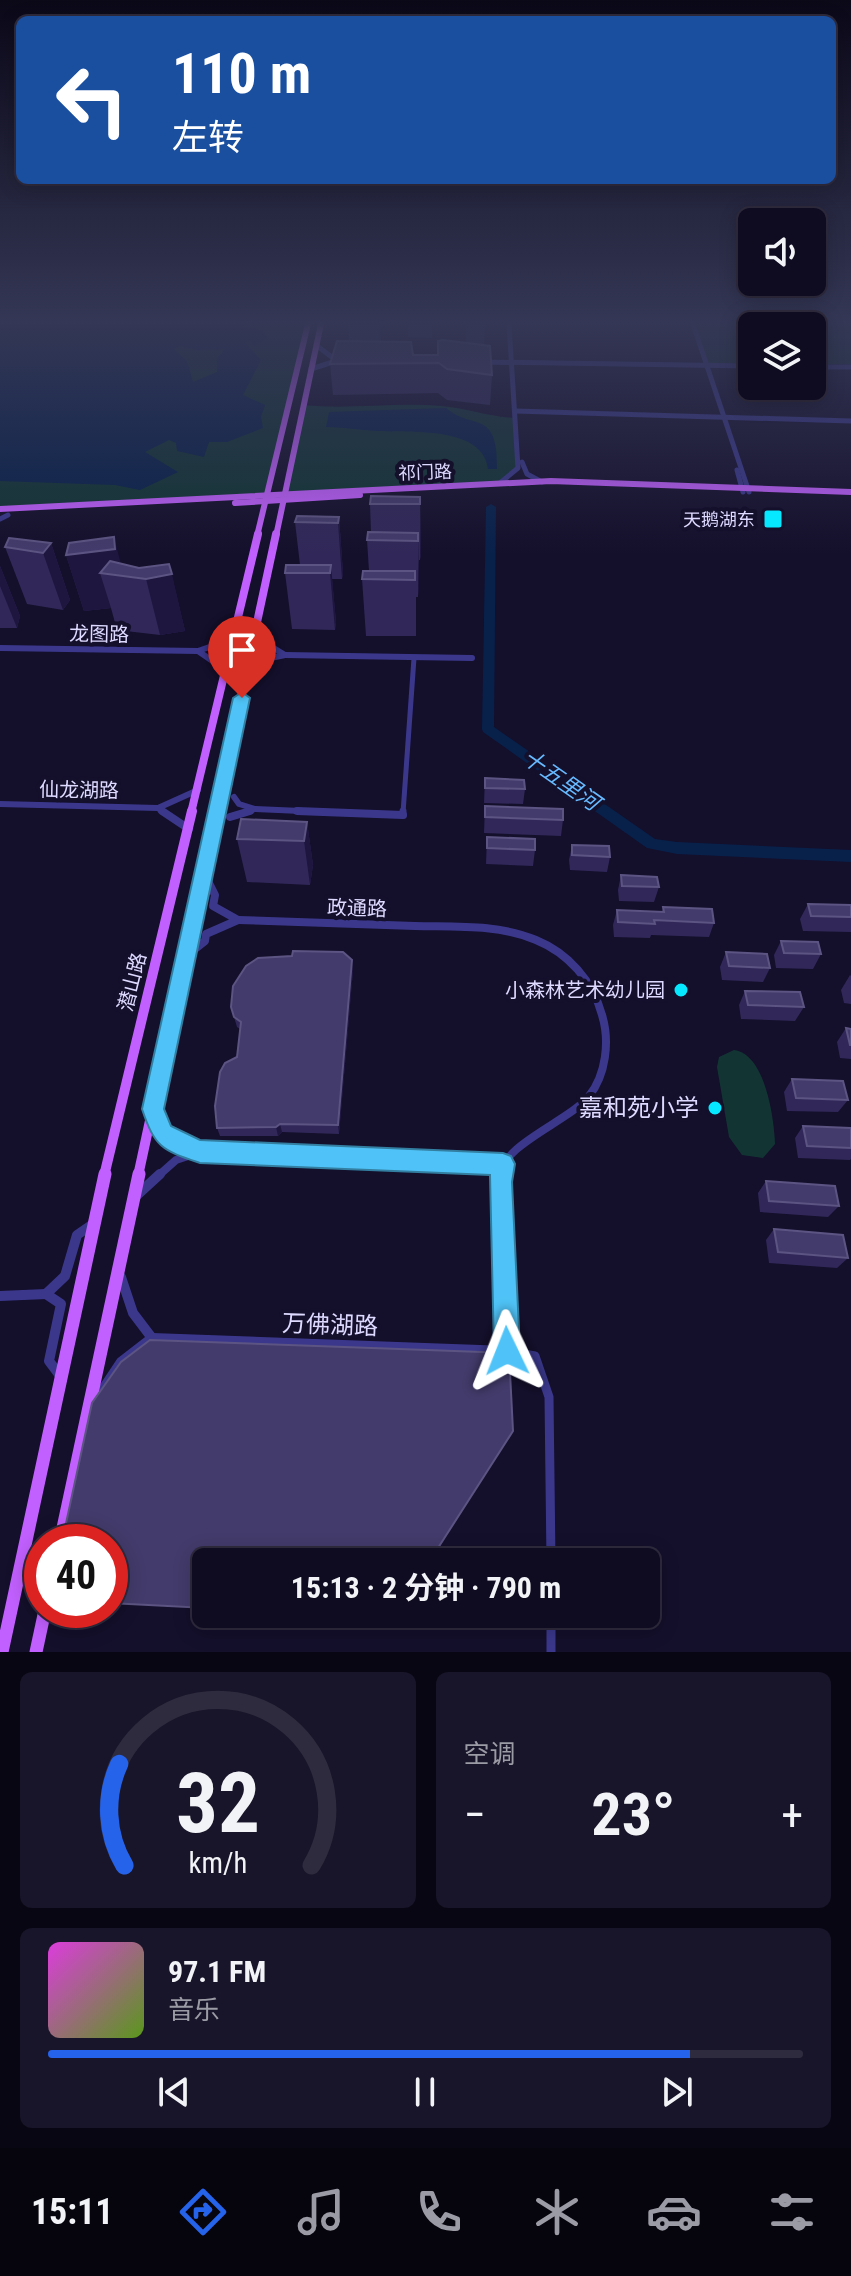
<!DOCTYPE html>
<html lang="zh">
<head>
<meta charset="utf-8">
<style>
  body { margin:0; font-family:"Roboto Condensed","Noto Sans SC",sans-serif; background:#181429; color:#f1f3f6; height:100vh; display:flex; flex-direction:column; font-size:30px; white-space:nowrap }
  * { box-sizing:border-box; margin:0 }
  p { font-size:26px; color:#9b9ba5 }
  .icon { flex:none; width:44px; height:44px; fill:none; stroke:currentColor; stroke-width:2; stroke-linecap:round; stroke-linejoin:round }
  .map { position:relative; height:1652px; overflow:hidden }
  .details { display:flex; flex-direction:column; gap:20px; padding:20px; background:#080612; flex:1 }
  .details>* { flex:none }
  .top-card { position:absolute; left:16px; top:16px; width:820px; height:168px; border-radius:12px; box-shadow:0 4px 20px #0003,0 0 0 2px #2f2b3e; background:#1a4fa0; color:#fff; overflow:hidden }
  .controls { position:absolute; left:738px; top:208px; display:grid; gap:16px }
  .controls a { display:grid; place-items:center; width:88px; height:88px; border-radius:12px; background:#0f0b20; box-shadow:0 4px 20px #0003,0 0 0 2px #2f2b3e; font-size:40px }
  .speed { position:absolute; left:24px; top:1524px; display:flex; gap:16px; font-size:40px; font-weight:700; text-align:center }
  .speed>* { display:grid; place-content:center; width:104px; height:104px; border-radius:50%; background:#0f0b20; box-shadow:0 4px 20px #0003,0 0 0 2px #2f2b3e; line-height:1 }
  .speed .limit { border:12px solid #d22; background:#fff; color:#111 }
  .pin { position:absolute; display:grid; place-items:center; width:68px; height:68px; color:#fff; margin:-82px -34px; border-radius:50% 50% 50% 0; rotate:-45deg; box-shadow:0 0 8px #0007 }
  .pin .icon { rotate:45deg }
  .me { position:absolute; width:88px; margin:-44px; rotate:358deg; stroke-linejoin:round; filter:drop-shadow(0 0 6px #0008) }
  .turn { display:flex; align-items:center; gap:28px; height:168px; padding:0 24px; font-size:36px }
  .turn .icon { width:104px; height:104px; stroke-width:2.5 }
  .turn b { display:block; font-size:56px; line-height:68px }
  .big { font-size:60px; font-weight:700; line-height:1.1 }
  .details .widget { flex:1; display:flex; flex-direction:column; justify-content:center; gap:12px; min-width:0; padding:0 28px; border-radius:12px; background:#181429 }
  .details .dial { align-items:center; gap:0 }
  .dial svg { height:208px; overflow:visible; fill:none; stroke:#2f2b3e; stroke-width:7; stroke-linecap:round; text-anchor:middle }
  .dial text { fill:#f1f3f6; stroke:none }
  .song { display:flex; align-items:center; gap:24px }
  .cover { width:96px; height:96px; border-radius:12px; background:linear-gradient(135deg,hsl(300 70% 55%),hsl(90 70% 35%)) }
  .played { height:8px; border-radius:4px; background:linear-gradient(90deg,#2563eb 85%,#2f2b3e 85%) }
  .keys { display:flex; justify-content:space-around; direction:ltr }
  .heat { display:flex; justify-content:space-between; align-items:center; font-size:44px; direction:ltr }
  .details .tiles { flex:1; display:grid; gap:20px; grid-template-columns:1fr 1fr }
  .widget:last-child { grid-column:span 2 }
  .trip { position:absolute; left:192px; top:1548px; width:468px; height:80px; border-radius:12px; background:#0f0b20; box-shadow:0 4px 20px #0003,0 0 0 2px #2f2b3e; font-weight:700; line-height:80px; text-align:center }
  .menu { display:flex; height:128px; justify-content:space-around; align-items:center; background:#06040d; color:#9b9ba5 }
  .menu .icon { width:56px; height:56px }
  .menu .active { color:#2563eb }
  .menu b { font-size:36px; color:#f1f3f6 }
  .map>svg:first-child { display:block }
  .green { fill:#123534 }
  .water { fill:#08214b; fill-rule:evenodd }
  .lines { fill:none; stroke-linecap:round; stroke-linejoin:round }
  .river { fill:#08214b; fill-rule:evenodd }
  .minor-far2 { stroke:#3b388c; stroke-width:5 }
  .minor-far1 { stroke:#3b388c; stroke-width:7 }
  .minor { stroke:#3b388c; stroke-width:9 }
  .tertiary-far3 { stroke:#3b388c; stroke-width:5 }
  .tertiary-far2 { stroke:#3b388c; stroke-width:6 }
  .tertiary-far1 { stroke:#3b388c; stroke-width:8 }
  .tertiary { stroke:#3b388c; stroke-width:10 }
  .primary-far3 { stroke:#c260ff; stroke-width:6 }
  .primary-far2 { stroke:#c260ff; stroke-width:8 }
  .primary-far1 { stroke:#c260ff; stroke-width:10 }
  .primary { stroke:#c260ff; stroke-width:13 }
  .wall { fill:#312859 }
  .shaded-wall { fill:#1e163f }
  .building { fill:#433b6b; stroke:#5c5482; stroke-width:2 }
  .route { fill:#4fc3f7; stroke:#337fa1; stroke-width:2 }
  .poi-dot { fill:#05e8ff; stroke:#140f2b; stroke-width:3 }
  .labels { text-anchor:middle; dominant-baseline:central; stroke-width:8; stroke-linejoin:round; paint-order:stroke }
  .far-street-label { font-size:18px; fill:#ddd9ff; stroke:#140f2b }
  .far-poi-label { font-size:18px; fill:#ddd9ff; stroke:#140f2b; text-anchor:end }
  .street-label { font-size:20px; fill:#ddd9ff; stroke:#140f2b }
  .poi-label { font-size:20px; fill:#ddd9ff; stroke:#140f2b; text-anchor:end }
  .water-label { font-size:22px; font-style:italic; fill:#67baff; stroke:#140f2b }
  .near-poi-label { font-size:24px; fill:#ddd9ff; stroke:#140f2b; text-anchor:end }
  .near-street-label { font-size:24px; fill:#ddd9ff; stroke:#140f2b }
</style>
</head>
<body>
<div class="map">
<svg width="851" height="1652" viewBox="0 0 851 1652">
  <rect width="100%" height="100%" fill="#140f2b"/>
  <g class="green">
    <path d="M0,324H308L269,494L0,510Z"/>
    <path d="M693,324H851V364H812V326H752V363H706Z"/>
    <path d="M303,405C349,410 395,402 441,406C466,408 489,417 515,418L518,468L500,483L284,493Z"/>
    <path d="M734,1050C765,1054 774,1117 775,1144L763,1158L742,1155L729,1137L717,1067L719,1057Z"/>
  </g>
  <g class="water">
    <path d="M0,324H247L241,327L262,330L268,338L254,346L249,341L245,342L261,360L243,395L265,405L261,417L263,428L227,442H209L204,457L177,451L176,443L169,440L145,452L178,472L140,490L115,485L0,481ZM179,346L198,350L225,349L217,358V372L193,382L187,361L174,349Z"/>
    <path d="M446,408C473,431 498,408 497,469H488C483,425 408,433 377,431C360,430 343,427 326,427L329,412Z"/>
  </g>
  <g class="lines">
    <path class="river" d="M491,504L496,507L494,727L655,839L677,842L851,850V862L677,854L647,848L483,732L482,729L486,507Z"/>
    <path class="minor-far2" d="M403,813L414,658"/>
    <path class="minor-far1" d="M403,815V811"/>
    <g class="minor">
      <path d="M507,1351L535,1356L549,1397L551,1562"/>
      <path d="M551,1614V1652"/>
    </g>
    <g class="tertiary-far3">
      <path d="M693,324L749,492"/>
      <path d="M316,345L333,358"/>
      <path d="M483,362L752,366"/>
      <path d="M812,367H851"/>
      <path d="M311,369L339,360"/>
      <path d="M515,411L851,421"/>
      <path d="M522,462L527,474L542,482"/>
      <path d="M737,470L743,492"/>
      <path d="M500,483L518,468L509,324"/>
      <path d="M0,519L8,515"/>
    </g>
    <g class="tertiary-far2">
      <path d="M0,648L198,651"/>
      <path d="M285,655L472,658"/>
      <path d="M248,669L261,660L285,655L254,636"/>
      <path d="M227,671L198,651L221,643L235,633"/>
      <path d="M234,797L239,804L255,809L243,813"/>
      <path d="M0,804L158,808"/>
      <path d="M255,809L347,813"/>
      <path d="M165,813L158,808L198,790"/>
    </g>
    <g class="tertiary-far1">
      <path d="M162,811L189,829"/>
      <path d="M297,811L403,815"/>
      <path d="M230,817L250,811"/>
      <path d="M238,920C297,922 356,924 415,926C455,927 498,924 536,940C568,953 593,981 602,1015C610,1041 606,1075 589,1096C570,1121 500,1145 501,1176"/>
      <path d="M186,956L205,941L206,934L238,920L213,906L215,895L204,873"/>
      <path d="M153,1110L170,1138L200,1152L176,1160L158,1176"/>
      <path d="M200,1152L503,1164"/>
    </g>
    <g class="tertiary">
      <path d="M136,1196L160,1174"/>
      <path d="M0,1296L46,1294"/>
      <path d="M152,1338L507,1351L501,1174"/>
      <path d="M61,1377L49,1361L61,1304L46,1294L65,1276L77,1235L93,1224"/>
      <path d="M95,1401L121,1362L152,1338L133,1313L121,1277"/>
    </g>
    <g class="primary-far3">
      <path d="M235,503L360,495"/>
      <path d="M0,509L551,481L851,492"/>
      <path d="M257,536L308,324"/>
      <path d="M276,536L321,324"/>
    </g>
    <g class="primary-far2">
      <path d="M191,813L258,534"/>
      <path d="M216,813L276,534"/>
    </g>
    <g class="primary-far1">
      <path d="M104,1176L192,811"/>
      <path d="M138,1176L217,811"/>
    </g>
    <g class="primary">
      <path d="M60,1542L139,1174"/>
      <path d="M2,1652L105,1174"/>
      <path d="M36,1652L45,1610"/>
    </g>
  </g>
  <g class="wall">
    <path d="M348,324H381V342L413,355H438L466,343V324H485L484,345L492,375L490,405L447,400L438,393L333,395L330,364L349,341Z"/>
    <path d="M408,324H432V338L408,337Z"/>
    <path d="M420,497L421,553L420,560H419L418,597H416V636H366L362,579L369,571L367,540L371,532L370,504Z"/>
    <path d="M339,517L343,573L342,579H332L336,622L335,630L292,629L285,573L300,565L295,522Z"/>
    <path d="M51,543L70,600L63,610L27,604L5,547Z"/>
    <path d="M66,555L139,568L169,564L185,631L160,635L117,630L111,608L84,611Z"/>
    <path d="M0,566L20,616L17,628H0Z"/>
    <path d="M485,778L525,789L523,804L484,803Z"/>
    <path d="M485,806L563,820L561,836L484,833Z"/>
    <path d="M307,822L313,865L310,885L247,882L237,839Z"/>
    <path d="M487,837L535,850L533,866L486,864Z"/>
    <path d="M572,845L610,857L607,872L570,870L569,860Z"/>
    <path d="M621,875L659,887L654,902L619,901L618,890Z"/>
    <path d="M808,904L851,905V932L803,931L800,919Z"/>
    <path d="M663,907L714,923L709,937L651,935L650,938L614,937L613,925L617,910L662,912Z"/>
    <path d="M781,941L821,954L813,969L776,968L774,955Z"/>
    <path d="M726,952L770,968L763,982L722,980L720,967Z"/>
    <path d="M353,970L339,1134L282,1132L278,1136H220L217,1128L237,1057L240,1029L237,1027L231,1007Z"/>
    <path d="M850,975L851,976V1004L844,1003L841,990Z"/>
    <path d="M745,991L804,1007L795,1021L741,1019L739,1005Z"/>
    <path d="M846,1028L851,1029V1059L840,1058L837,1042Z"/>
    <path d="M792,1079L848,1100L838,1112L787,1111L784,1092Z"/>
    <path d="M803,1126L851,1128V1159L850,1160L798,1158L795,1138Z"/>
    <path d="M766,1181L839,1206L828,1217L760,1212L758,1193Z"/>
    <path d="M774,1229L848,1258L837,1268L769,1263L766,1240Z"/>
  </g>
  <g class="shaded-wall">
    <path d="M379,324H381L380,348Z"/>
    <path d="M420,497L421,553L420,560Z"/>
    <path d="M339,517L343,573L342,579L338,523Z"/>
    <path d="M418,533L419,589L418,597Z"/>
    <path d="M114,537L124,576L100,573L111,608L84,611L66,555Z"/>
    <path d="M51,543L70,600L63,610L43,553Z"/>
    <path d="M331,565L336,622L335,630L330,573Z"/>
    <path d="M0,566L20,616L17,628L0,586Z"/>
    <path d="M172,574L185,631L160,635L146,579Z"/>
    <path d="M307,822L313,865L310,885L304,841Z"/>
    <path d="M352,960L353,970L339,1134L338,1125Z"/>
    <path d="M280,1124L282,1132L278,1136L276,1127Z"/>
    <path d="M513,1431L430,1562H429Z"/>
  </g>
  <g class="building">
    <path d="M443,340L490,346L492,375L447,369L439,363L330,364L337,341L411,342L413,355H438V341Z"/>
    <path d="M371,496L420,497V504H370Z"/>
    <path d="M297,516L339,517L338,523L295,522Z"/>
    <path d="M368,532L418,533V541L367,540Z"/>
    <path d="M114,537L115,549L66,555L69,543Z"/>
    <path d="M9,538L51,543L43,553L5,547Z"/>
    <path d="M110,561L139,568L169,564L172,574L146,579L100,573Z"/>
    <path d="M286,565H331L330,573H285Z"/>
    <path d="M363,571H415V580L362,579Z"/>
    <path d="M485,778L524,780L525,789L485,788Z"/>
    <path d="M485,806L563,809V820L485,817Z"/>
    <path d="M241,819L307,822L304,841L237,839Z"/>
    <path d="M487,837L535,839V850L487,848Z"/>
    <path d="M572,845L609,846L610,857L572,855Z"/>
    <path d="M621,875L657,877L659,887L622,886Z"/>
    <path d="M808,904L851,905V917L811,916Z"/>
    <path d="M663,907L712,909L714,923L654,920L655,924L618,922L617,910L664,912Z"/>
    <path d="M781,941L818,942L821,954L784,953Z"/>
    <path d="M293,951L343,952L352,960L338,1125L280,1124L276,1127L217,1128L215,1106L220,1072L225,1063L237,1057L241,1022L234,1017L231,1007L233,986L246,966L258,958L292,956Z"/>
    <path d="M726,952L767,954L770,968L729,966Z"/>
    <path d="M745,991L800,992L804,1007L748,1005Z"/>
    <path d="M846,1028L851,1029V1045H850Z"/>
    <path d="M792,1079L843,1081L848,1100L796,1098Z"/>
    <path d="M803,1126L851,1128V1148L807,1146Z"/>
    <path d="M766,1181L835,1186L839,1206L769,1201Z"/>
    <path d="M774,1229L843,1235L848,1258L778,1252Z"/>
    <path d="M150,1340L509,1353L513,1431L429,1562H206V1608L110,1603V1542H62L92,1403L121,1362Z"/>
    <path d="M337,1614H395L393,1617Z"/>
  </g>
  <linearGradient id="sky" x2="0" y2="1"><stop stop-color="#0b0818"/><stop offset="0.58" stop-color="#343755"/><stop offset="1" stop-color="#343755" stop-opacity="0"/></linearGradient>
  <rect width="851" height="555" fill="url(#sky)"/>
  <path class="route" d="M242,692L250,698L164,1109L171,1126L200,1140L503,1153L511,1156L515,1164L512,1182L520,1351L516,1361L507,1364L498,1361L494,1351L490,1175L200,1163C162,1150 155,1148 142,1109L233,698Z"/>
  <g class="poi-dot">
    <rect x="763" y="509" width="20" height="20" rx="4"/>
    <circle cx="681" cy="990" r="8"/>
    <circle cx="715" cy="1108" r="8"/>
  </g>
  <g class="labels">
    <g class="far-street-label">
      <text transform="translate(425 472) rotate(-2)">祁门路</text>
    </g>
    <g class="far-poi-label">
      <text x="755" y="519">天鹅湖东</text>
    </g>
    <g class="street-label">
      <text transform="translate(99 634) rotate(1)">龙图路</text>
      <text transform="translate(79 790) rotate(1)">仙龙湖路</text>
      <text transform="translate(357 908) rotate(2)">政通路</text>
      <text transform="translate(132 982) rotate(-76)">潜山路</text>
    </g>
    <g class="poi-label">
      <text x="665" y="990">小森林艺术幼儿园</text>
    </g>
    <g class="water-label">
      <text transform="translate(561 780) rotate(35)">十五里河</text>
    </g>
    <g class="near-poi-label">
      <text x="699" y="1108">嘉和苑小学</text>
    </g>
    <g class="near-street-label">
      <text transform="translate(330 1325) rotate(2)">万佛湖路</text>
    </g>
  </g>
</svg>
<div class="controls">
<a><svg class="icon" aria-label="sound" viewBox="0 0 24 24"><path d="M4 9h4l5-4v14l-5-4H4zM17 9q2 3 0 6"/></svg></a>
<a><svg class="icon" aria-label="layers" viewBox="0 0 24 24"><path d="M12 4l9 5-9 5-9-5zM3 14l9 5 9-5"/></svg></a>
</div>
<div class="speed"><div class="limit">40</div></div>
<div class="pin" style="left:242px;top:698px;background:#d93025"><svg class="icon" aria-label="arrive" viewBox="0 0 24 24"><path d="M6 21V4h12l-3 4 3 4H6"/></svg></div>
<svg class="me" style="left:507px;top:1351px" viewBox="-20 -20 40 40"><path d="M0-17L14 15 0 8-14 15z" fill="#4fc3f7" stroke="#fff" stroke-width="4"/></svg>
<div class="trip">15:13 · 2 分钟 · 790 m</div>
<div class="top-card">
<div class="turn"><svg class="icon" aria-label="left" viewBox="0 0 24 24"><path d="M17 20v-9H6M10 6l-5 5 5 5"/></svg><div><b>110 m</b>左转</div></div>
</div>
</div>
<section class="details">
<div class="tiles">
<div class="widget dial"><svg viewBox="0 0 100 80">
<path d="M14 69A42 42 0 1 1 86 69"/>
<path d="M14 69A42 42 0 0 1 12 30" stroke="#2563eb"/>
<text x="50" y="56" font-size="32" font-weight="700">32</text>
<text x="50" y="72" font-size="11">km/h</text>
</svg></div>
<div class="widget"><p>空调</p>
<div class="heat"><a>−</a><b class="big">23°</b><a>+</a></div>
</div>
<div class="widget">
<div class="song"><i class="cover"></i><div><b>97.1 FM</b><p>音乐</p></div></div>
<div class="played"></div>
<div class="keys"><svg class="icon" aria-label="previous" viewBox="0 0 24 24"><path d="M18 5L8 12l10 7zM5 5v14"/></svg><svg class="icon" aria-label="pause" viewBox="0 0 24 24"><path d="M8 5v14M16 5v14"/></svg><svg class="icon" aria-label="next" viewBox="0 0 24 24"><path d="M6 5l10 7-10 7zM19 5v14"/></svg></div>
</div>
</div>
</section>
<nav class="menu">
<b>15:11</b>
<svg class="icon active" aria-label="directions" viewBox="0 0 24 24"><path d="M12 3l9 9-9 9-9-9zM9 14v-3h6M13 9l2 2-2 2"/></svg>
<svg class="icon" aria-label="music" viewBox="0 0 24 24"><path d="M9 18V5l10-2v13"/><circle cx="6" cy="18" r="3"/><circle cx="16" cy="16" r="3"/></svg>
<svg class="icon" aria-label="phone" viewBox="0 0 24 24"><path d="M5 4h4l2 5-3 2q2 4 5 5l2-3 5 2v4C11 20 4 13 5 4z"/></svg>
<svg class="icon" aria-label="climate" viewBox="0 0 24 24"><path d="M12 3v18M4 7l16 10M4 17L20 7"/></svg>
<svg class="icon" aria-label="car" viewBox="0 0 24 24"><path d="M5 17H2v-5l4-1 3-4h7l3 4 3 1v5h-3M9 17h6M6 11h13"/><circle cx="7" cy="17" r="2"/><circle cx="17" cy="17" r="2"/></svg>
<svg class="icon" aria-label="filters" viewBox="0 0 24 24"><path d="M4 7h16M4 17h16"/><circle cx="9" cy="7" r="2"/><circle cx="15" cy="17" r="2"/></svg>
</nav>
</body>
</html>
